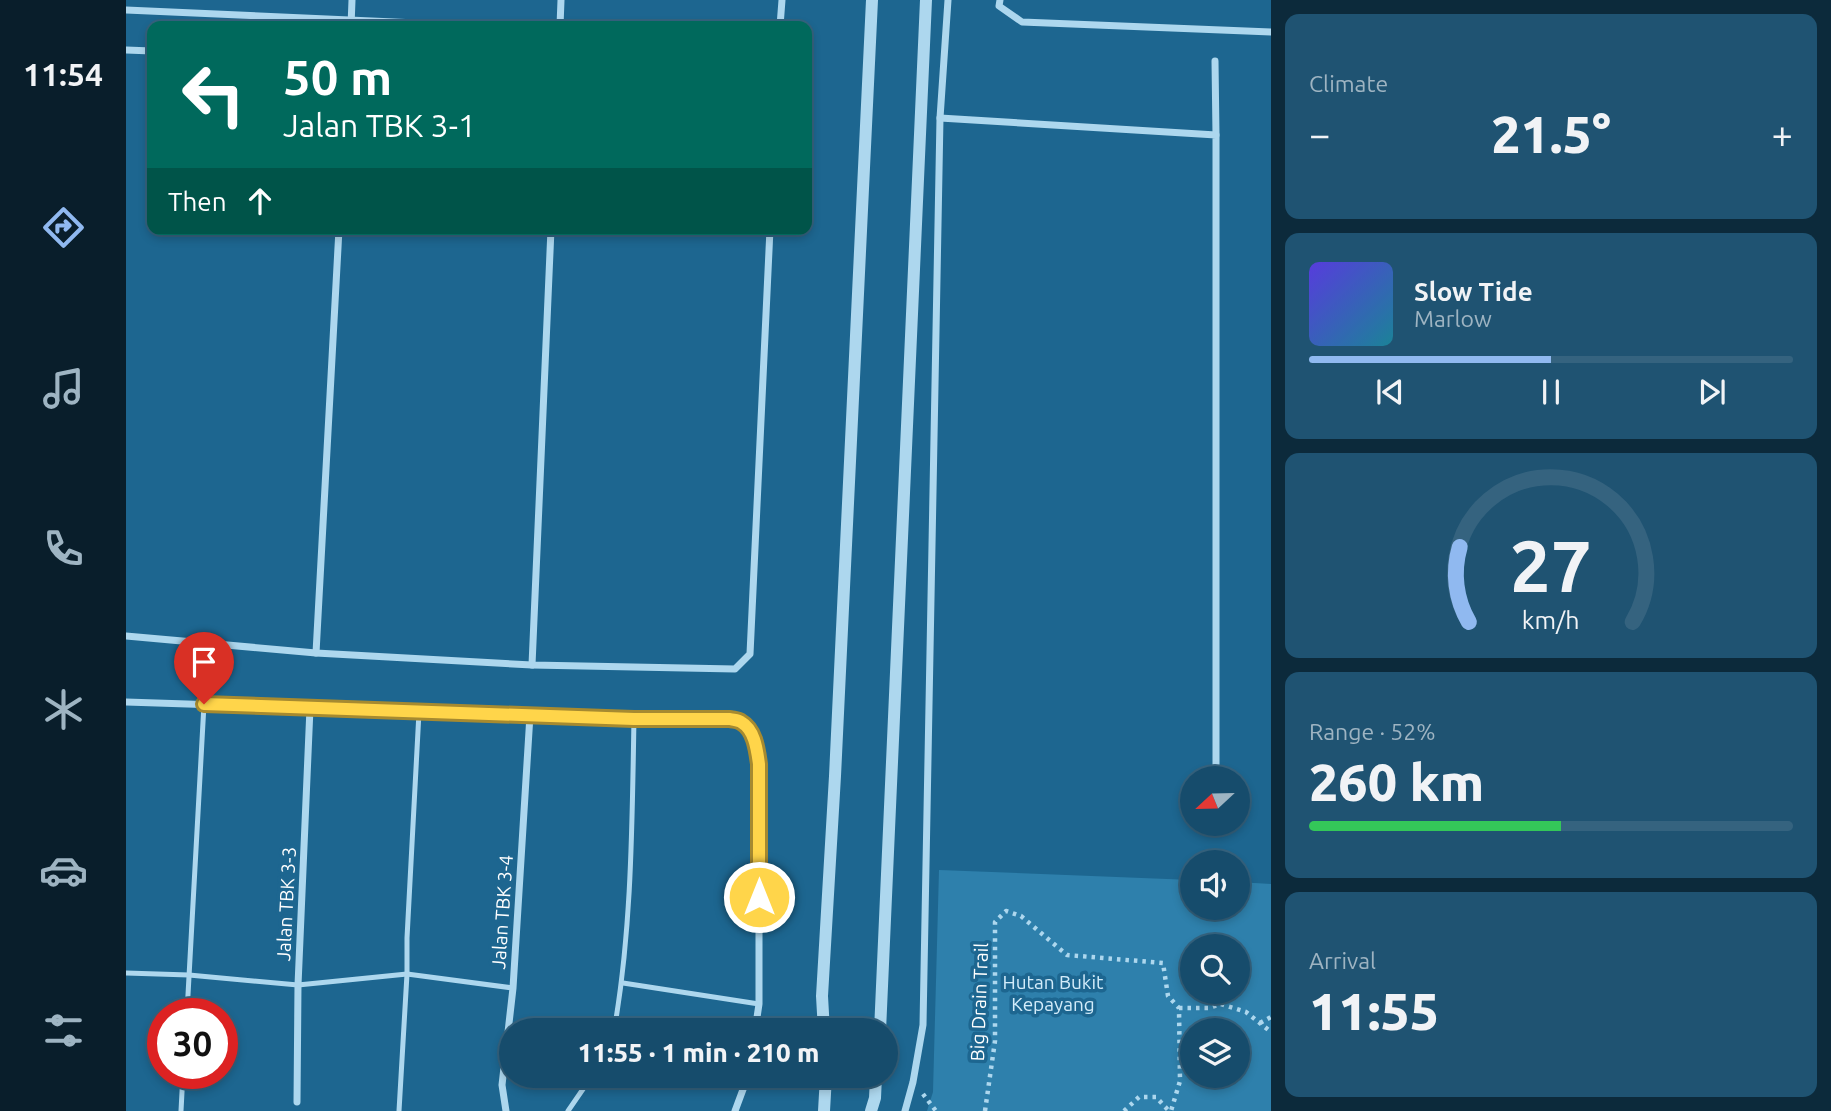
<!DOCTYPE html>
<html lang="en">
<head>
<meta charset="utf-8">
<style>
  body { margin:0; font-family:Ubuntu,sans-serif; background:#1f5372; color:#f1f3f6; height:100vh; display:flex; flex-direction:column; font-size:26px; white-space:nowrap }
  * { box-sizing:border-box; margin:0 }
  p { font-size:23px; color:#9eb4c2 }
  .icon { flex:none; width:38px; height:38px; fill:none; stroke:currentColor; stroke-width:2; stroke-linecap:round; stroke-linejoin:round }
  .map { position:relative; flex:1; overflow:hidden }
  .panel { display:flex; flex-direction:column; gap:14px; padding:14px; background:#0c2a3b; width:560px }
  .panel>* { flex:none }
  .hud { position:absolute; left:21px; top:21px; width:665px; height:214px; border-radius:14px; box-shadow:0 4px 10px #0003,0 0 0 2px #35637f; background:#00695c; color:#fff; overflow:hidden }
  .needle { width:46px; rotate:248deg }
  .controls { position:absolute; left:1054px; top:766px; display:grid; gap:14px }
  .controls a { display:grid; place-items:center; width:70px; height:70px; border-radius:50%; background:#164c6c; box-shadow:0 4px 10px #0003,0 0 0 2px #35637f; font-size:35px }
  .speed { position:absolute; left:21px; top:998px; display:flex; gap:14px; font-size:35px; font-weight:700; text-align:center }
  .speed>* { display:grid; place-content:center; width:91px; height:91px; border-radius:50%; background:#164c6c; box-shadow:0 4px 10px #0003,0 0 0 2px #35637f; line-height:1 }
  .speed .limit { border:10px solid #d22; background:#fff; color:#111 }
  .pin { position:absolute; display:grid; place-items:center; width:60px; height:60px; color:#fff; margin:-72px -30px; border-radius:50% 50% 50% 0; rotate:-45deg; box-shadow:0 0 7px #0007 }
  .pin .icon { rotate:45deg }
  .me { position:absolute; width:77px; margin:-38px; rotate:0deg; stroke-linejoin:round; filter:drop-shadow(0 0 5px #0008) }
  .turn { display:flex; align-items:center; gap:24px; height:147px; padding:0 21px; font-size:32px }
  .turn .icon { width:91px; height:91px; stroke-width:2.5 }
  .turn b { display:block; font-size:49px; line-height:60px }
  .then { display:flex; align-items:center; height:66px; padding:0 21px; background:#0003; gap:14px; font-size:26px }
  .big { font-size:52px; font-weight:800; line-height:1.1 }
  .panel .card { flex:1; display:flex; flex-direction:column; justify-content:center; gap:10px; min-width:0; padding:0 24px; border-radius:14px; background:#1f5372 }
  .panel .dial { align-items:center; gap:0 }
  .dial svg { height:182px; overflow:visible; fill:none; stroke:#35637f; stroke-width:7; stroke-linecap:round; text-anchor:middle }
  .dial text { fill:#f1f3f6; stroke:none }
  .song { display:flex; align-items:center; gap:21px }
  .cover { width:84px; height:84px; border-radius:10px; background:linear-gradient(135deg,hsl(250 70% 55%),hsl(190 70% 35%)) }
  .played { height:7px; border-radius:4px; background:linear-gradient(90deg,#90b9f0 50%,#35637f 50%) }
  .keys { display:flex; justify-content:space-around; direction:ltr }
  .heat { display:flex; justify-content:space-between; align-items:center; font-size:38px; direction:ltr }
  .charge { height:10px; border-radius:5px; background:linear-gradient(90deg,#34c759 52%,#35637f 0) }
  .trip { position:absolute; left:373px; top:1018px; width:399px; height:70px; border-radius:35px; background:#164c6c; box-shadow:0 4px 10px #0003,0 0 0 2px #35637f; font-weight:800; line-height:70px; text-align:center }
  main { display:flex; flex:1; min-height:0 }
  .tab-bar { display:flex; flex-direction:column; width:126px; justify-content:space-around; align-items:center; background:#091e2b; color:#9eb4c2 }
  .tab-bar .icon { width:49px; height:49px }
  .tab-bar .active { color:#90b9f0 }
  .tab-bar b { font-size:32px; color:#f1f3f6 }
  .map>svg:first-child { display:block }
  .green { fill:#2e80ac; fill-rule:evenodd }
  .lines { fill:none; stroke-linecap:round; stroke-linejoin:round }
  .path { stroke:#add7ee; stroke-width:4.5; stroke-dasharray:3.5 5; stroke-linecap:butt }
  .service { stroke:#add7ee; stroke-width:5 }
  .minor { stroke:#add7ee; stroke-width:7 }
  .tertiary { stroke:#add7ee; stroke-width:12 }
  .route-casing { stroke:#a68a30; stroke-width:18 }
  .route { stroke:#ffd54a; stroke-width:12 }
  .labels { text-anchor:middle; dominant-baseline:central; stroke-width:7; stroke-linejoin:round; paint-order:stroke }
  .street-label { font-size:19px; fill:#fff; stroke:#1d6690 }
  .park-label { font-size:19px; fill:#d3ecfa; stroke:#1d6690 }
</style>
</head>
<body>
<main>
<nav class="tab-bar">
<b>11:54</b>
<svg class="icon active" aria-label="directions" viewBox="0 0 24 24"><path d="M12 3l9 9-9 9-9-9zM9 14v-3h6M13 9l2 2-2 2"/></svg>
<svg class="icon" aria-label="music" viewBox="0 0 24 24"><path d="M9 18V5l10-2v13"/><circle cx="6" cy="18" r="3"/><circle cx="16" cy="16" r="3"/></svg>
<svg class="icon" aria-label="phone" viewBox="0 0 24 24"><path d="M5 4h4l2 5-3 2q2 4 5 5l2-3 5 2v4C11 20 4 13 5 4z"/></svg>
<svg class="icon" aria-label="climate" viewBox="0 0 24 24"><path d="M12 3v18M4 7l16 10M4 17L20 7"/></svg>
<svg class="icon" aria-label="car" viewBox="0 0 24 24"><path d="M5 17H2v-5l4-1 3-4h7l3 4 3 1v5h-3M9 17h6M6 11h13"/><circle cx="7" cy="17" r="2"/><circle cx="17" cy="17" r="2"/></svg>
<svg class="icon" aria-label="filters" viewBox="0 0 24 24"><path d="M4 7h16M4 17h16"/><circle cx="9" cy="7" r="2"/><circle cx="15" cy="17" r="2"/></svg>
</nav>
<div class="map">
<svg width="1145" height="1111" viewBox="0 0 1145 1111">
  <rect width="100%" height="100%" fill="#1d6690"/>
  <path class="green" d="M813,870L1066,880V908H1111V882L1145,884V1111H801L807,1092ZM1066,947H1111V992H1066ZM1066,1031H1111V1076H1066Z"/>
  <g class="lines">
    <g class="path">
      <path d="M1053,1008H1083L1095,1004L1120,1012L1145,1032"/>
      <path d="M1134,1023L1145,1017"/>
      <path d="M797,1094L810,1111"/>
      <path d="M859,1111L869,1041V922L880,911L895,916L941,955L1037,963L1042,996L1053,1008L1054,1081L1045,1111"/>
      <path d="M998,1111L1013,1097H1030L1043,1111"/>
    </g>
    <g class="service">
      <path d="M0,973L63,975L172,985L281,974L387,988"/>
      <path d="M497,983L633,1004"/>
      <path d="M61,1013L78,704"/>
      <path d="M488,1031C506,928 506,823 508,719"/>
      <path d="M55,1111L57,1073"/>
      <path d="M273,1111L281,974V938L293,712"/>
      <path d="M442,1111L466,1076"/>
    </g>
    <g class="minor">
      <path d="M874,0L873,6L896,22L1145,32"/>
      <path d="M0,10L358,26"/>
      <path d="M225,26L226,0"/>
      <path d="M434,26L435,0"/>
      <path d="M654,26L656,0"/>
      <path d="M0,50L26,51"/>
      <path d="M1089,61L1090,135"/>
      <path d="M814,118L1090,135V779"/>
      <path d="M0,636L190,653L406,665L609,669L624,654L644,229"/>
      <path d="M190,653L213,229"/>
      <path d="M406,665L425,229"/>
      <path d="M0,702L508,719H604C608,720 612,720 615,722C629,730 631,750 633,764V1004L629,1031"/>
      <path d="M171,1102L172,985L184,708"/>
      <path d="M380,1111L376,1085L387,988L404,715"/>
      <path d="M609,1111L622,1076"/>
      <path d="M779,1111L787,1082L797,1025L814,118L822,0"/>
    </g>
    <g class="tertiary">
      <path d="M698,1031L696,996L709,776L746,0"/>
      <path d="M754,1031L800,0"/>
      <path d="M698,1111L700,1076"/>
      <path d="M745,1111L749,1098L750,1076"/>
    </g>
  </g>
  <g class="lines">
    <defs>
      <path id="route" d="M78,704L508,719H604C608,720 612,720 615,722C629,730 631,750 633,764V897"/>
    </defs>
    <use href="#route" class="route-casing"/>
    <use href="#route" class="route"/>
  </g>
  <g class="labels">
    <g class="street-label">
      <text transform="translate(160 904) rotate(-87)">Jalan TBK 3-3</text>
      <text transform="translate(376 912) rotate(-86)">Jalan TBK 3-4</text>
      <text transform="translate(853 1002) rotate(-88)">Big Drain Trail</text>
    </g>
    <g class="park-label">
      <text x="927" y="982">Hutan Bukit<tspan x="927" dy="22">Kepayang</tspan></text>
    </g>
  </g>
</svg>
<div class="controls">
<a><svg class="needle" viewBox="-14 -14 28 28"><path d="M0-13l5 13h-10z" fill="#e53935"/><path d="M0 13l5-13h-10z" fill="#9eb4c2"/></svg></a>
<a><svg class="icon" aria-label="sound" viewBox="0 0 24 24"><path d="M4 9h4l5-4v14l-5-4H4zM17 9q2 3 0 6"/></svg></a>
<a><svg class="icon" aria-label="search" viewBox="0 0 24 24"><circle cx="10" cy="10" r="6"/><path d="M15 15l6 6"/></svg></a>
<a><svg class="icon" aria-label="layers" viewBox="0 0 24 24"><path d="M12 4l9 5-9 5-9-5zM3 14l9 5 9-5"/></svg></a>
</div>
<div class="speed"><div class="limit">30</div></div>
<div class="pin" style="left:78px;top:704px;background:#d93025"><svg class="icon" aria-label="arrive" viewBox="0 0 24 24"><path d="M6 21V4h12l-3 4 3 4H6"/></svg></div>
<svg class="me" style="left:633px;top:897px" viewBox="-20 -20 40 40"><circle r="17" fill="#ffd54a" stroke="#fff" stroke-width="3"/><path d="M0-11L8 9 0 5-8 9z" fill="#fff"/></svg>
<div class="trip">11:55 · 1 min · 210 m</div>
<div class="hud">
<div class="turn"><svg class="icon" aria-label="left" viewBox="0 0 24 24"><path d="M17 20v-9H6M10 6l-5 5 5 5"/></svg><div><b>50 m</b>Jalan TBK 3-1</div></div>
<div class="then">Then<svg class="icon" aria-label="ahead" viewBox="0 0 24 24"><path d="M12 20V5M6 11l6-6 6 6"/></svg></div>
</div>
</div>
<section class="panel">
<div class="card"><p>Climate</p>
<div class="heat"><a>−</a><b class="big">21.5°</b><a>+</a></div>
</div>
<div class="card">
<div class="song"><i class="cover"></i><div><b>Slow Tide</b><p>Marlow</p></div></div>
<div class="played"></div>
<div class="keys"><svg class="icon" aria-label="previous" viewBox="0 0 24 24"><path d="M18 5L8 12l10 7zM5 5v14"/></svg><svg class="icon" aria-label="pause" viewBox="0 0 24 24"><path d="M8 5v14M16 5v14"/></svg><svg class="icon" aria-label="next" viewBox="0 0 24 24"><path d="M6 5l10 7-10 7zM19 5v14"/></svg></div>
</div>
<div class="card dial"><svg viewBox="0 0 100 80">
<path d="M14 69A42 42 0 1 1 86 69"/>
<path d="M14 69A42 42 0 0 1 10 36" stroke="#90b9f0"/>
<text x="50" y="56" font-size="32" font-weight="700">27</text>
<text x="50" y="72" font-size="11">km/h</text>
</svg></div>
<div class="card"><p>Range · 52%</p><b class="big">260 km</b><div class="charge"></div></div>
<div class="card"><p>Arrival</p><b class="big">11:55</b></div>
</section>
</main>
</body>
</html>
